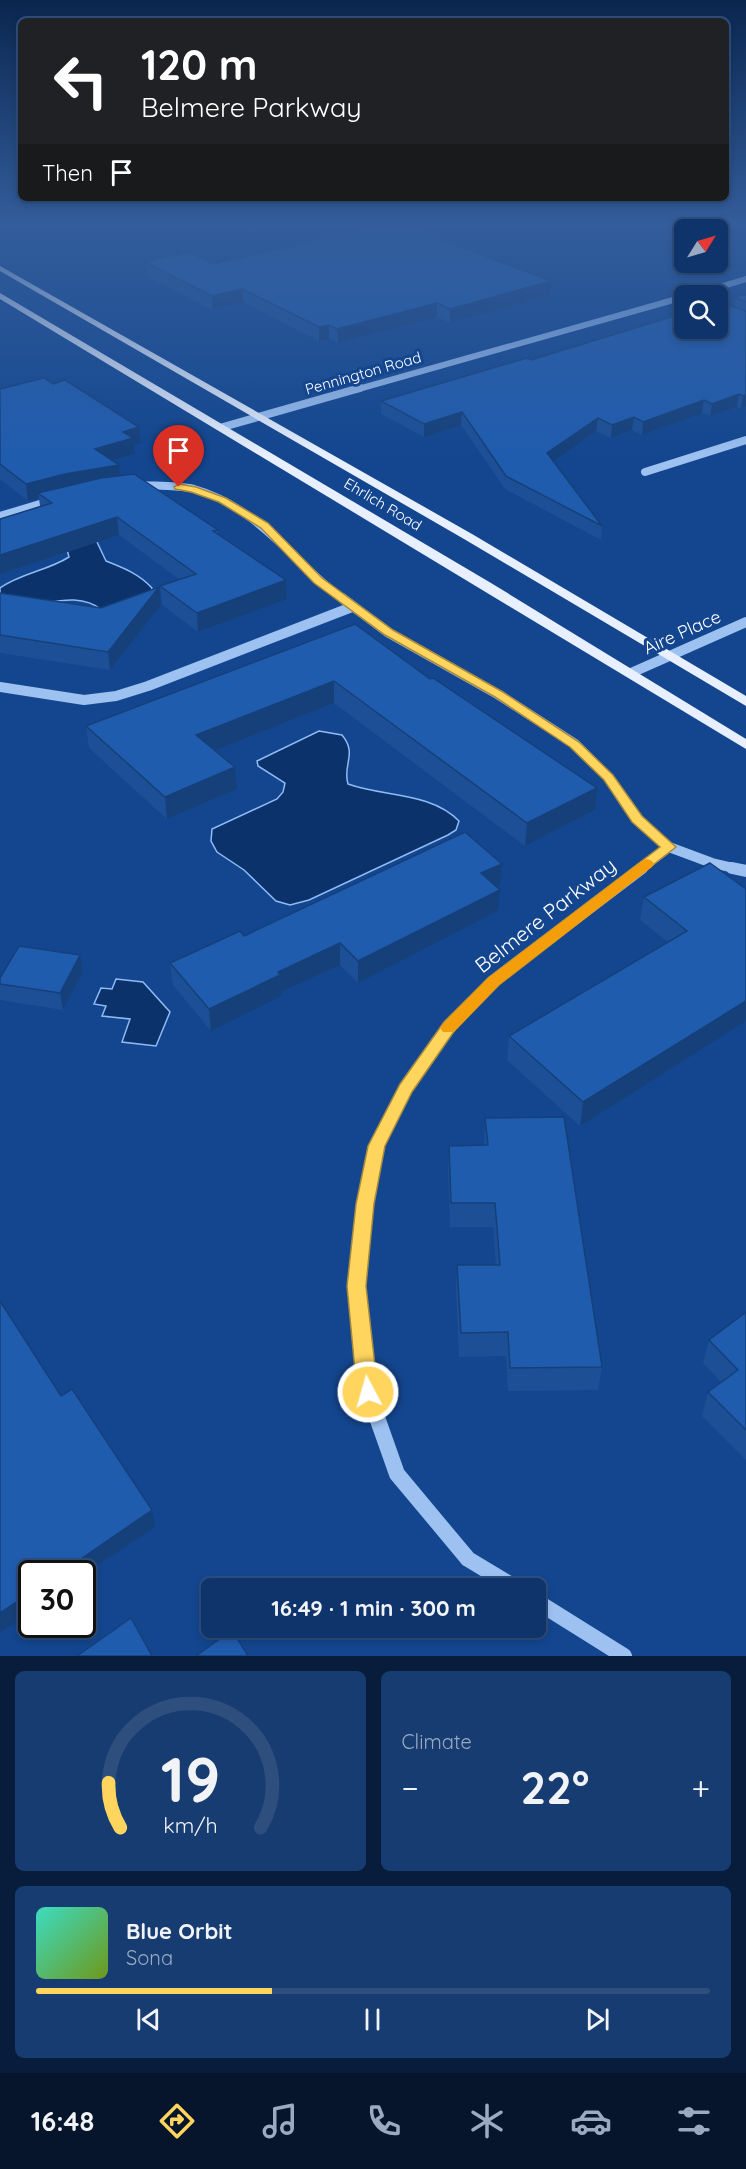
<!DOCTYPE html>
<html lang="en">
<head>
<meta charset="utf-8">
<style>
  body { margin:0; font-family:Quicksand,sans-serif; background:#173c71; color:#f1f3f6; height:100vh; display:flex; flex-direction:column; font-size:22px; white-space:nowrap }
  * { box-sizing:border-box; margin:0 }
  p { font-size:20px; color:#9baac1 }
  .icon { flex:none; width:33px; height:33px; fill:none; stroke:currentColor; stroke-width:2; stroke-linecap:round; stroke-linejoin:round }
  .map { position:relative; height:1656px; overflow:hidden }
  .sheet { display:flex; flex-direction:column; gap:15px; padding:15px; background:#081d3b; flex:1 }
  .sheet>* { flex:none }
  .guide { position:absolute; left:18px; top:18px; width:711px; height:183px; border-radius:9px; box-shadow:0 3px 9px #0003,0 0 0 2px #2e4f7e; background:#202124; color:#fff; overflow:hidden }
  .needle { width:39px; rotate:53deg }
  .fabs { position:absolute; left:674px; top:219px; display:grid; gap:12px }
  .fabs a { display:grid; place-items:center; width:54px; height:54px; border-radius:9px; background:#0e346b; box-shadow:0 3px 9px #0003,0 0 0 2px #2e4f7e; font-size:30px }
  .speed { position:absolute; left:18px; top:1560px; display:flex; gap:12px; font-size:30px; font-weight:700; text-align:center }
  .speed>* { display:grid; place-content:center; width:78px; height:78px; border-radius:50%; background:#0e346b; box-shadow:0 3px 9px #0003,0 0 0 2px #2e4f7e; line-height:1 }
  .speed .limit { border:3px solid #111; border-radius:9px; background:#fff; color:#111 }
  .pin { position:absolute; display:grid; place-items:center; width:51px; height:51px; color:#fff; margin:-62px -26px; border-radius:50% 50% 50% 0; rotate:-45deg; box-shadow:0 0 6px #0007 }
  .pin .icon { rotate:45deg }
  .me { position:absolute; width:66px; margin:-33px; rotate:354deg; stroke-linejoin:round; filter:drop-shadow(0 0 4px #0008) }
  .turn { display:flex; align-items:center; gap:21px; height:126px; padding:0 24px; font-size:27px }
  .turn .icon { width:78px; height:78px; stroke-width:2.5 }
  .turn b { display:block; font-size:42px; line-height:51px }
  .then { display:flex; align-items:center; height:57px; padding:0 24px; background:#0003; gap:12px; font-size:22px }
  .big { font-size:45px; font-weight:700; line-height:1.1 }
  .sheet .tile { flex:1; display:flex; flex-direction:column; justify-content:center; gap:9px; min-width:0; padding:0 21px; border-radius:9px; background:#173c71 }
  .sheet .dial { align-items:center; gap:0 }
  .dial svg { height:156px; overflow:visible; fill:none; stroke:#2e4f7e; stroke-width:7; stroke-linecap:round; text-anchor:middle }
  .dial text { fill:#f1f3f6; stroke:none }
  .song { display:flex; align-items:center; gap:18px }
  .cover { width:72px; height:72px; border-radius:9px; background:linear-gradient(135deg,hsl(170 70% 55%),hsl(80 70% 35%)) }
  .played { height:6px; border-radius:3px; background:linear-gradient(90deg,#ffd55e 35%,#2e4f7e 35%) }
  .keys { display:flex; justify-content:space-around; direction:ltr }
  .heat { display:flex; justify-content:space-between; align-items:center; font-size:33px; direction:ltr }
  .sheet .tiles { flex:1; display:grid; gap:15px; grid-template-columns:1fr 1fr }
  .tile:last-child { grid-column:span 2 }
  .trip { position:absolute; left:201px; top:1578px; width:345px; height:60px; border-radius:9px; background:#0e346b; box-shadow:0 3px 9px #0003,0 0 0 2px #2e4f7e; font-weight:700; line-height:60px; text-align:center }
  .tab-bar { display:flex; height:96px; justify-content:space-around; align-items:center; background:#06152b; color:#9baac1 }
  .tab-bar .icon { width:42px; height:42px }
  .tab-bar .on { color:#ffd55e }
  .tab-bar b { font-size:27px; color:#f1f3f6 }
  .map>svg:first-child { display:block }
  .water { fill:#0b326b; stroke:#8fbbf5; stroke-width:1.5 }
  .lines { fill:none; stroke-linecap:round; stroke-linejoin:round }
  .minor-far4 { stroke:#9dc1f1; stroke-width:6 }
  .minor-far3 { stroke:#9dc1f1; stroke-width:8 }
  .minor-far2 { stroke:#9dc1f1; stroke-width:10 }
  .minor-far1 { stroke:#9dc1f1; stroke-width:12 }
  .minor { stroke:#9dc1f1; stroke-width:16 }
  .major { fill:#e8f0ff; fill-rule:evenodd }
  .wall { fill:#1c4f96 }
  .shaded-wall { fill:#16407a }
  .building { fill:#205cae; stroke:#16407a; stroke-width:1.5 }
  .route { fill:#ffd55e; stroke:#a68a3d; stroke-width:1.5 }
  .slow { fill:#f59e0b }
  .labels { text-anchor:middle; dominant-baseline:central; stroke-width:6; stroke-linejoin:round; paint-order:stroke }
  .far-street-label { font-size:15px; fill:#fff; stroke:#13468f }
  .street-label { font-size:18px; fill:#fff; stroke:#13468f }
  .near-street-label { font-size:21px; fill:#fff; stroke:#13468f }
</style>
</head>
<body>
<div class="map">
<svg width="746" height="1656" viewBox="0 0 746 1656">
  <rect width="100%" height="100%" fill="#13468f"/>
  <g class="water">
    <path d="M64,538L96,540L106,561C124,568 139,574 152,588L150,598L102,610C77,590 46,606 18,606C12,606 6,602 0,600V588C21,573 47,571 69,557Z"/>
    <path d="M319,731L342,735C358,754 342,765 348,784C384,797 431,792 459,821L456,830L448,835L309,900L290,905L276,901L244,870L217,852L211,841L212,829L277,799L283,792L285,783L258,766L257,761Z"/>
    <path d="M116,979L143,982L170,1012L156,1046L122,1042L130,1019L102,1016L106,1006L94,1004L101,988L112,989Z"/>
  </g>
  <g class="lines">
    <g class="minor-far4">
      <path d="M689,296L746,279"/>
      <path d="M355,390L684,297"/>
    </g>
    <g class="minor-far3">
      <path d="M223,427L360,388"/>
      <path d="M645,472L746,440"/>
      <path d="M139,485C157,486 177,485 194,489C257,506 294,563 344,600"/>
      <path d="M0,516L53,500"/>
    </g>
    <g class="minor-far2">
      <path d="M342,598L389,633L499,695L575,744L609,778L637,819L669,847L712,863L738,869"/>
      <path d="M631,673L746,622"/>
      <path d="M0,687L84,700L116,696L148,686L352,607"/>
      <path d="M640,869L669,847"/>
    </g>
    <g class="minor-far1">
      <path d="M732,868L746,871"/>
      <path d="M364,1214L376,1146L406,1088L450,1026L493,981L642,868"/>
    </g>
    <g class="minor">
      <path d="M364,1213L357,1286L368,1392L397,1474L468,1559L516,1588"/>
      <path d="M536,1601L624,1656"/>
    </g>
    <g class="major">
      <path d="M0,266L472,534L746,696V706L464,539L0,271Z"/>
      <path d="M0,293L491,583L746,739V749L0,299Z"/>
    </g>
  </g>
  <g class="wall">
    <path d="M145,262L213,264L550,295L450,323L437,317L338,343L329,339L319,341L243,302L213,310L146,276Z"/>
    <path d="M746,294V407L741,408L737,407L710,416L702,413L642,435L632,430L611,438L596,431L553,462L602,526L601,540L505,489L461,425L424,437L381,414V401L531,360L734,307L735,297Z"/>
    <path d="M0,389L141,443L134,445L135,454L113,461L119,465L120,476L218,530V535L286,580L287,599L198,632L162,605L160,586L180,580L119,535L0,574V519L40,506L39,498L28,501L0,479Z"/>
    <path d="M0,593L101,608L161,605L110,670L0,653Z"/>
    <path d="M355,624L595,810L525,846L334,703L215,750L237,789L167,819L89,748L86,726Z"/>
    <path d="M502,864L500,885L496,887L498,911L358,983L340,965L281,992L282,996L211,1031L173,985L170,963L244,936Z"/>
    <path d="M746,889L580,1126L507,1060L509,1036L668,942L640,920L644,897Z"/>
    <path d="M83,972L63,1010L0,1000V978Z"/>
    <path d="M485,1118L602,1367L598,1390L508,1391L506,1356L459,1357L456,1289L457,1265H496L493,1227H450L448,1170L449,1146L484,1145Z"/>
    <path d="M746,1312V1460L702,1416L708,1392L721,1382L703,1363L709,1340Z"/>
  </g>
  <g class="shaded-wall">
    <path d="M551,281L550,295L450,323V309Z"/>
    <path d="M242,289L243,302L213,310L212,296Z"/>
    <path d="M437,303V317L338,343L337,329Z"/>
    <path d="M329,325V339L319,341V327Z"/>
    <path d="M739,394L737,407L710,416L712,404Z"/>
    <path d="M746,395V407L741,408L743,396Z"/>
    <path d="M704,400L702,413L642,435L643,422Z"/>
    <path d="M462,412L461,425L424,437V424Z"/>
    <path d="M634,417L632,430L611,438L612,425Z"/>
    <path d="M598,418L596,431L546,467L547,453Z"/>
    <path d="M139,427L141,443L134,445L135,454L97,465L95,449L123,432Z"/>
    <path d="M119,465L121,481L38,493L39,498L28,501L26,484L65,474Z"/>
    <path d="M117,517L119,535L0,574V555Z"/>
    <path d="M286,580L287,599L198,632L197,613Z"/>
    <path d="M159,587L161,605L110,670L108,652Z"/>
    <path d="M334,681V703L198,757L196,735Z"/>
    <path d="M235,767L237,789L167,819L165,797Z"/>
    <path d="M597,788L595,810L525,846L527,823Z"/>
    <path d="M502,864L500,885L479,895L481,873Z"/>
    <path d="M500,890L498,911L358,983V961Z"/>
    <path d="M340,943V965L281,992L282,996L211,1031L209,1009L278,972Z"/>
    <path d="M80,955L83,972L63,1010L60,993Z"/>
    <path d="M746,1001V1021L580,1126L583,1102Z"/>
    <path d="M152,1510L155,1527L82,1576V1574H59Z"/>
    <path d="M32,1592V1611L0,1633V1613Z"/>
  </g>
  <g class="building">
    <path d="M384,225H403L551,281L450,309L437,303L337,329L329,325L319,327L242,289L212,296L145,262L189,252L213,264Z"/>
    <path d="M746,294V302L735,297Z"/>
    <path d="M719,302L746,311V395L743,396L739,394L712,404L704,400L643,422L634,417L612,425L598,418L547,453L602,526L506,476L462,412L424,424L381,401L527,358L531,360L684,313V328H717V303Z"/>
    <path d="M44,378L53,384L65,380L139,427L123,432L133,438L95,449L119,465L65,474L26,484L0,464V389Z"/>
    <path d="M134,474L218,530L213,531L286,580L197,613L160,586L196,574L117,517L0,555V519L52,503L38,493L101,478Z"/>
    <path d="M159,587L108,652L0,635V593L101,608Z"/>
    <path d="M355,624L430,679L433,678L597,788L527,823L334,681L196,735L235,767L165,797L86,726Z"/>
    <path d="M465,832L502,864L481,873L500,890L358,961L340,943L278,972L280,975L209,1009L170,963L240,931L244,936Z"/>
    <path d="M710,863L746,889V1001L583,1102L509,1036L687,931L644,897Z"/>
    <path d="M19,946L80,955L60,993L0,984V978Z"/>
    <path d="M564,1117L602,1367L510,1368L508,1332L461,1333L457,1265H500L495,1203H451L449,1146L488,1145L485,1118Z"/>
    <path d="M0,1301L61,1396L72,1389L152,1510L59,1574H32V1592L0,1613Z"/>
    <path d="M746,1312V1430L708,1392L738,1370L709,1340Z"/>
    <path d="M131,1618L152,1656H77Z"/>
    <path d="M232,1630L248,1656H196Z"/>
  </g>
  <linearGradient id="sky" x2="0" y2="1"><stop stop-color="#0a264f"/><stop offset="0.49" stop-color="#335d9b"/><stop offset="1" stop-color="#335d9b" stop-opacity="0"/></linearGradient>
  <rect width="746" height="457" fill="url(#sky)"/>
  <path class="route" d="M179,484L196,487L226,498L268,523L322,578L393,630L503,692L579,742L613,775L642,816L676,847L499,985L455,1030L412,1092L385,1146L374,1204L366,1286L378,1392L375,1399L368,1401L360,1399L357,1392L347,1286L356,1204L368,1146L400,1084L444,1022L488,978L660,847L632,822L604,780L570,747L495,697L385,635L314,583L261,528L219,502L191,492L175,489L174,487Z"/>
  <path class="slow" d="M647,859L652,861L654,864L652,867L499,985L454,1032H443L440,1028L443,1024L488,978L642,861Z"/>
  <g class="labels">
    <g class="far-street-label">
      <text transform="translate(363 373) rotate(-16)">Pennington Road</text>
      <text transform="translate(383 504) rotate(31)">Ehrlich Road</text>
    </g>
    <g class="street-label">
      <text transform="translate(682 632) rotate(-24)">Aire Place</text>
    </g>
    <g class="near-street-label">
      <text transform="translate(545 915) rotate(-38)">Belmere Parkway</text>
    </g>
  </g>
</svg>
<div class="fabs">
<a><svg class="needle" viewBox="-14 -14 28 28"><path d="M0-13l5 13h-10z" fill="#e53935"/><path d="M0 13l5-13h-10z" fill="#9baac1"/></svg></a>
<a><svg class="icon" aria-label="search" viewBox="0 0 24 24"><circle cx="10" cy="10" r="6"/><path d="M15 15l6 6"/></svg></a>
</div>
<div class="speed"><div class="limit">30</div></div>
<div class="pin" style="left:179px;top:487px;background:#d93025"><svg class="icon" aria-label="arrive" viewBox="0 0 24 24"><path d="M6 21V4h12l-3 4 3 4H6"/></svg></div>
<svg class="me" style="left:368px;top:1392px" viewBox="-20 -20 40 40"><circle r="17" fill="#ffd55e" stroke="#fff" stroke-width="3"/><path d="M0-11L8 9 0 5-8 9z" fill="#fff"/></svg>
<div class="trip">16:49 · 1 min · 300 m</div>
<div class="guide">
<div class="turn"><svg class="icon" aria-label="left" viewBox="0 0 24 24"><path d="M17 20v-9H6M10 6l-5 5 5 5"/></svg><div><b>120 m</b>Belmere Parkway</div></div>
<div class="then">Then<svg class="icon" aria-label="arrive" viewBox="0 0 24 24"><path d="M6 21V4h12l-3 4 3 4H6"/></svg></div>
</div>
</div>
<section class="sheet">
<div class="tiles">
<div class="tile dial"><svg viewBox="0 0 100 80">
<path d="M14 69A42 42 0 1 1 86 69"/>
<path d="M14 69A42 42 0 0 1 8 46" stroke="#ffd55e"/>
<text x="50" y="56" font-size="32" font-weight="700">19</text>
<text x="50" y="72" font-size="11">km/h</text>
</svg></div>
<div class="tile"><p>Climate</p>
<div class="heat"><a>−</a><b class="big">22°</b><a>+</a></div>
</div>
<div class="tile">
<div class="song"><i class="cover"></i><div><b>Blue Orbit</b><p>Sona</p></div></div>
<div class="played"></div>
<div class="keys"><svg class="icon" aria-label="previous" viewBox="0 0 24 24"><path d="M18 5L8 12l10 7zM5 5v14"/></svg><svg class="icon" aria-label="pause" viewBox="0 0 24 24"><path d="M8 5v14M16 5v14"/></svg><svg class="icon" aria-label="next" viewBox="0 0 24 24"><path d="M6 5l10 7-10 7zM19 5v14"/></svg></div>
</div>
</div>
</section>
<nav class="tab-bar">
<b>16:48</b>
<svg class="icon on" aria-label="directions" viewBox="0 0 24 24"><path d="M12 3l9 9-9 9-9-9zM9 14v-3h6M13 9l2 2-2 2"/></svg>
<svg class="icon" aria-label="music" viewBox="0 0 24 24"><path d="M9 18V5l10-2v13"/><circle cx="6" cy="18" r="3"/><circle cx="16" cy="16" r="3"/></svg>
<svg class="icon" aria-label="phone" viewBox="0 0 24 24"><path d="M5 4h4l2 5-3 2q2 4 5 5l2-3 5 2v4C11 20 4 13 5 4z"/></svg>
<svg class="icon" aria-label="climate" viewBox="0 0 24 24"><path d="M12 3v18M4 7l16 10M4 17L20 7"/></svg>
<svg class="icon" aria-label="car" viewBox="0 0 24 24"><path d="M5 17H2v-5l4-1 3-4h7l3 4 3 1v5h-3M9 17h6M6 11h13"/><circle cx="7" cy="17" r="2"/><circle cx="17" cy="17" r="2"/></svg>
<svg class="icon" aria-label="filters" viewBox="0 0 24 24"><path d="M4 7h16M4 17h16"/><circle cx="9" cy="7" r="2"/><circle cx="15" cy="17" r="2"/></svg>
</nav>
</body>
</html>
